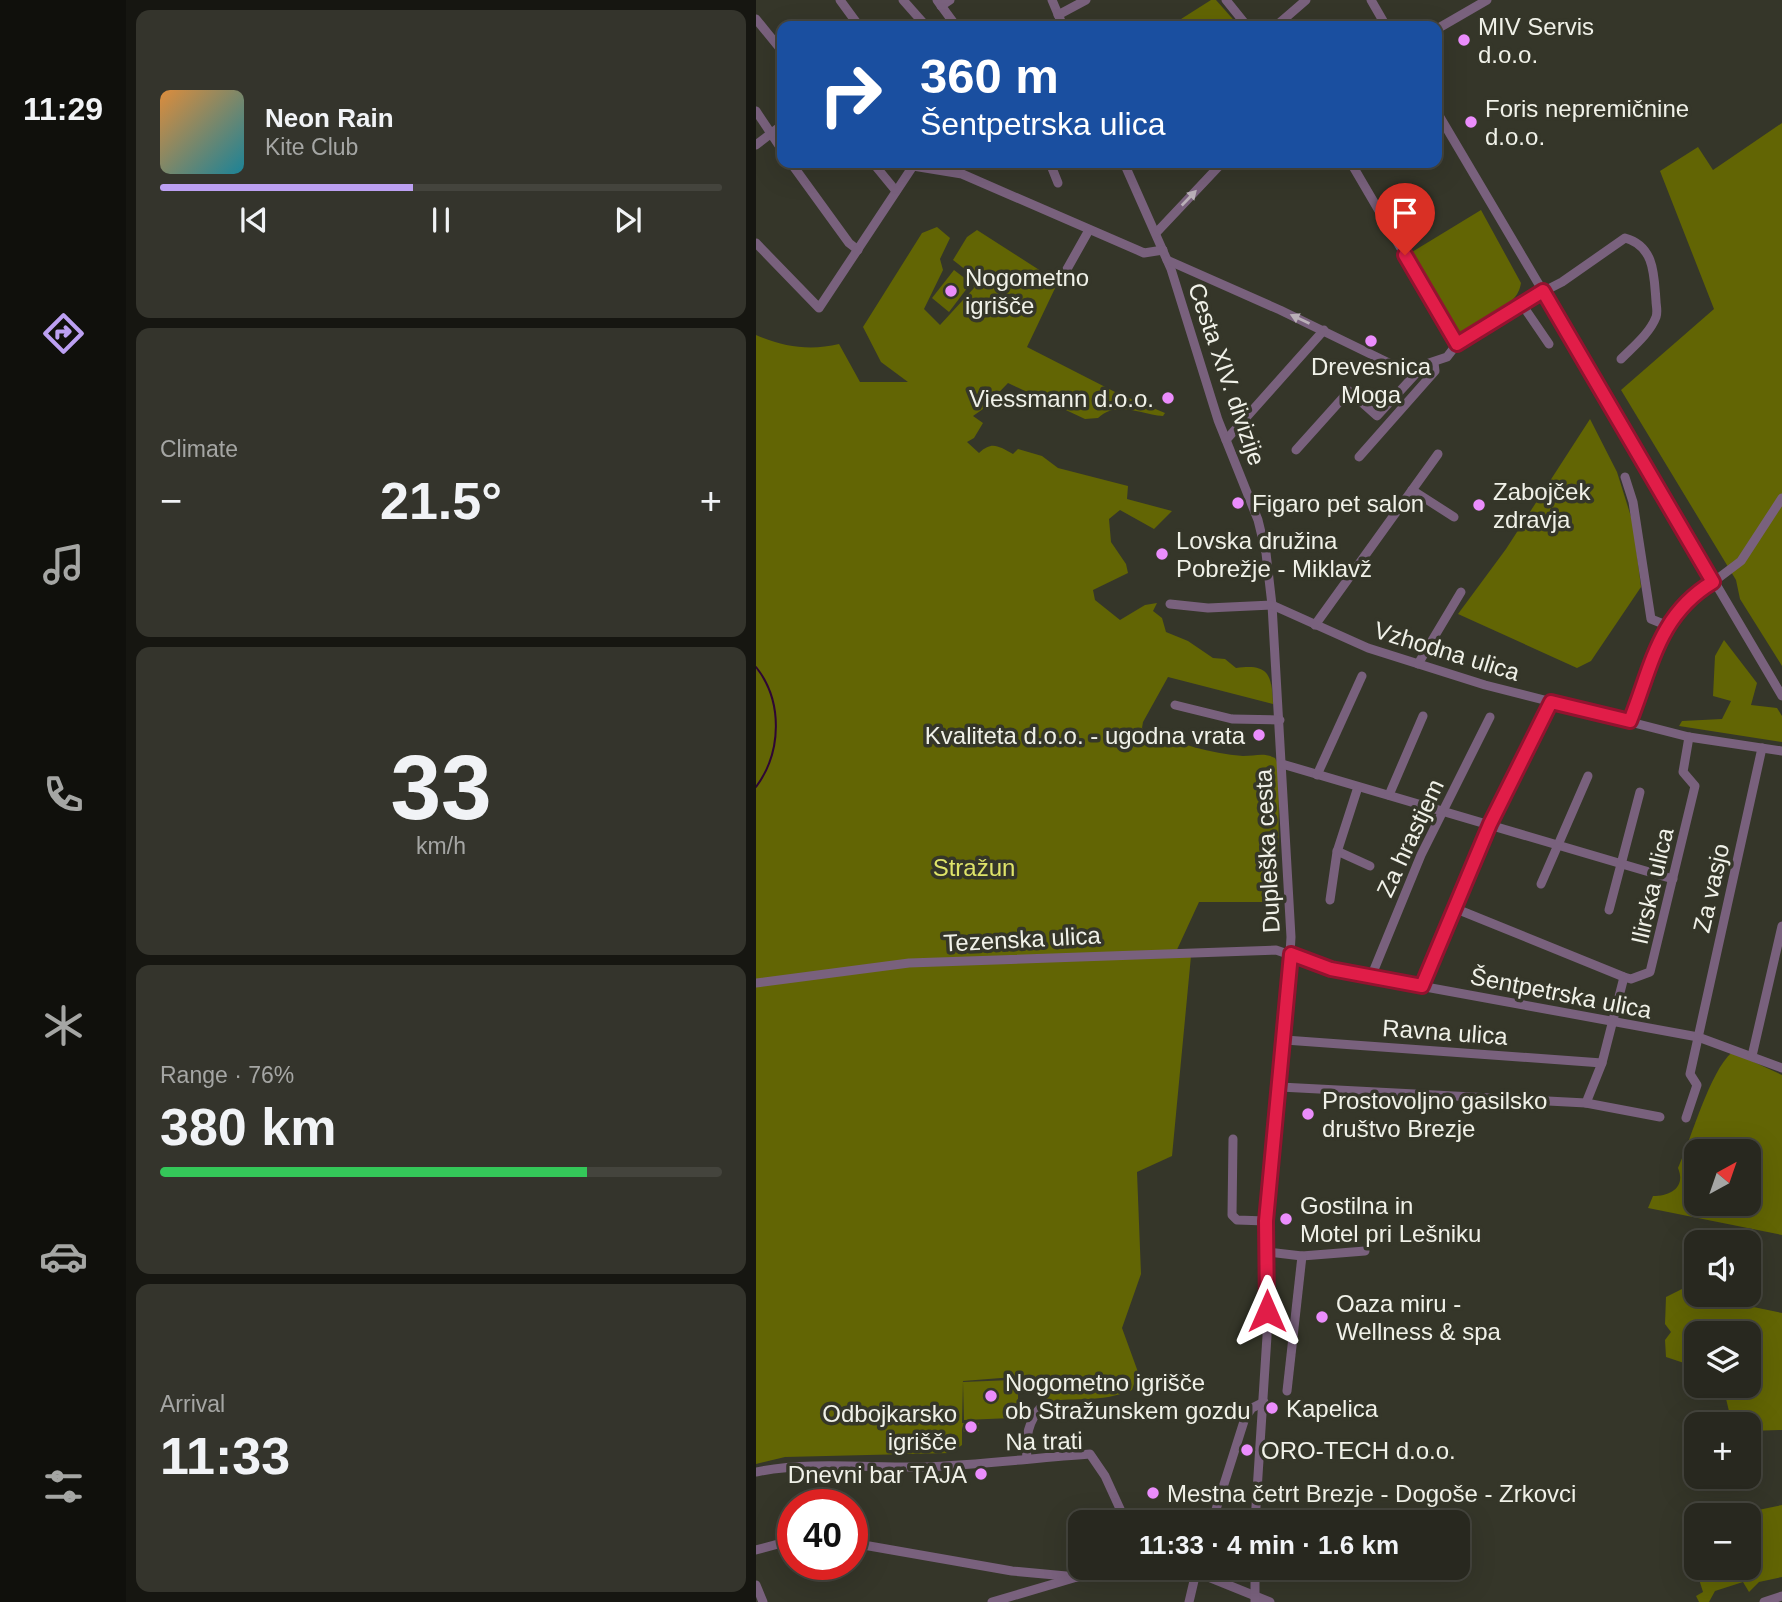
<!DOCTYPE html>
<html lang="en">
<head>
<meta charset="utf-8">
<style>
  body { margin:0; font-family:Helvetica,sans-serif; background:#34342c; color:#f1f3f6; height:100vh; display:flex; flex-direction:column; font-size:26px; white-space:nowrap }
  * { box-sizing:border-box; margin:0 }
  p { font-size:23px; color:#a5a6a4 }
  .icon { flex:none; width:38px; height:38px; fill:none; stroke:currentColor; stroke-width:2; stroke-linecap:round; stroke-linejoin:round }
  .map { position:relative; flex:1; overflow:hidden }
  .panel { display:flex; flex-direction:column; gap:10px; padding:10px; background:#161611; width:630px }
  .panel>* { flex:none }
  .hud { position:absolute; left:21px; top:21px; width:665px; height:147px; border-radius:14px; box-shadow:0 7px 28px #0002,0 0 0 2px #44443d; background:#1a4fa0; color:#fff; overflow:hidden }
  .needle { width:46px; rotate:40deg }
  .fabs { position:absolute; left:928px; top:1139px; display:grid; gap:14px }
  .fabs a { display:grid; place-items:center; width:77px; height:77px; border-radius:14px; background:#28281f; box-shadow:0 7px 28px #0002,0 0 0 2px #44443d; font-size:35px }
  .speed { position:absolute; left:21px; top:1489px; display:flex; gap:14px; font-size:35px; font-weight:700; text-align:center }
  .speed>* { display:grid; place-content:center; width:91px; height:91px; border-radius:50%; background:#28281f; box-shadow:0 7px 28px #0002,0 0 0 2px #44443d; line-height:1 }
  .speed .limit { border:10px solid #d22; background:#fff; color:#111 }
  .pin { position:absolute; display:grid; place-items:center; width:60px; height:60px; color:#fff; margin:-72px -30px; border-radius:50% 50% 50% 0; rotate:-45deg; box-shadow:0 0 7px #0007 }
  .pin .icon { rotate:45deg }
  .me { position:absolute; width:77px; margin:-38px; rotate:0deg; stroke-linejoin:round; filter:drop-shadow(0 0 5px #0008) }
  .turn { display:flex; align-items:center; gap:24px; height:147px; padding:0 28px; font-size:32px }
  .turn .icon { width:91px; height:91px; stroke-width:2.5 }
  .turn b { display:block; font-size:49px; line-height:60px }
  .big { font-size:52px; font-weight:600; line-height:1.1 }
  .panel .tile { flex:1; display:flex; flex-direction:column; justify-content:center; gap:10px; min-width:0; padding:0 24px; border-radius:14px; background:#34342c }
  .panel .dial { align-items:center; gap:0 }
  .dial b { font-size:91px; line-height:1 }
  .song { display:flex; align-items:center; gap:21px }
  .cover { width:84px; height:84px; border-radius:10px; background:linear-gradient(135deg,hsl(30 70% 55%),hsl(190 70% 35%)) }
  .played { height:7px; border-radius:4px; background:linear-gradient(90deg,#bca0f2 45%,#44443d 45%) }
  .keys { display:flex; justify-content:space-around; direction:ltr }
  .heat { display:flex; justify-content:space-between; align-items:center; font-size:38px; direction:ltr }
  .charge { height:10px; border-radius:5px; background:linear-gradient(90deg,#34c759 76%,#44443d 0) }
  .trip { position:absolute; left:312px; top:1510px; width:402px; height:70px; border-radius:14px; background:#28281f; box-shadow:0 7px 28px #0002,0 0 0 2px #44443d; font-weight:600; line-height:70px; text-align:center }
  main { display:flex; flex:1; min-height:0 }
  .menu { display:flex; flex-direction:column; width:126px; justify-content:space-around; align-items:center; background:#10100c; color:#a5a6a4 }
  .menu .icon { width:49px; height:49px }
  .menu .active { color:#bca0f2 }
  .menu b { font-size:32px; color:#f1f3f6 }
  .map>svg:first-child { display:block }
  .green { fill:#626504; fill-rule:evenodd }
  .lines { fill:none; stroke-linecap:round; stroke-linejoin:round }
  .stream { stroke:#2e0635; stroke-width:2 }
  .minor { stroke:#79617d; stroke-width:9 }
  .oneway { fill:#bab0b8 }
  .route-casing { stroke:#92132f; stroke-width:18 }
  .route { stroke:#e11d48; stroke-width:12 }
  .poi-dot { fill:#eb8dfc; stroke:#353629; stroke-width:2.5 }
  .labels { text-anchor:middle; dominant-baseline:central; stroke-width:7; stroke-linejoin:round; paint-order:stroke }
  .poi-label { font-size:24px; fill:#f0f1e8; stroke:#353629; text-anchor:start }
  .street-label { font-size:24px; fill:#f0f1e8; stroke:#353629 }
  .park-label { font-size:24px; fill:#dfe469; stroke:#353629 }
</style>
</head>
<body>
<main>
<nav class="menu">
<b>11:29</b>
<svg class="icon active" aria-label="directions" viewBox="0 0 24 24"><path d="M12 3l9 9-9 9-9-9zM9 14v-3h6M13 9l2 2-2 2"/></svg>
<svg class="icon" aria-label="music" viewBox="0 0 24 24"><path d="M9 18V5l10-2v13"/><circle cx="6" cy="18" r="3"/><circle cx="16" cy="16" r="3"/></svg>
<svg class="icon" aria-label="phone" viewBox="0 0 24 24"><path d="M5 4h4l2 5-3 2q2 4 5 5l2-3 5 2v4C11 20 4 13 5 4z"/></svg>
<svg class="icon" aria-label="climate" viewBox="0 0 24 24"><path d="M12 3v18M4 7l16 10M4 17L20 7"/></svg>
<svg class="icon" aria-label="car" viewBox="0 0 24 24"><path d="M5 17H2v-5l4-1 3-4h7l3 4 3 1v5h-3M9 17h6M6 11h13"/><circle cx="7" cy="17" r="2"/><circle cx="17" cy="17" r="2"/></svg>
<svg class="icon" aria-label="filters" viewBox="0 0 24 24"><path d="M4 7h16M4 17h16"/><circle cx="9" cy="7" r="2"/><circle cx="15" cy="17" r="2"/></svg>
</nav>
<section class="panel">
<div class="tile">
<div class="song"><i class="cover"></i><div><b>Neon Rain</b><p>Kite Club</p></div></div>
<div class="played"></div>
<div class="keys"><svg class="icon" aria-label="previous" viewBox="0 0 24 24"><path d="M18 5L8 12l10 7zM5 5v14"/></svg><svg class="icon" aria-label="pause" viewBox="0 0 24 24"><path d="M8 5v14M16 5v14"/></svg><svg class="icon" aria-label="next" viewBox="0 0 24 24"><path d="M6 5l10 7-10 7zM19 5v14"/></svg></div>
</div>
<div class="tile"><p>Climate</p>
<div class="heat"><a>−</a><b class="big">21.5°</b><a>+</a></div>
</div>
<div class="tile dial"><b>33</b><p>km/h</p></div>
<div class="tile"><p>Range · 76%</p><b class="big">380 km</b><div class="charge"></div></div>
<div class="tile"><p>Arrival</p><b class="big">11:33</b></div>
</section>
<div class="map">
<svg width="1026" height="1602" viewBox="0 0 1026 1602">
  <rect width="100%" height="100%" fill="#353629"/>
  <g class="green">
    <path d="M455,0H460L483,26H414Z"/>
    <path d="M1026,123V666L984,599L980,580L865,390L958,309L904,171L942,147L957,170Z"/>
    <path d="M725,210L765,283C762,301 749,305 736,313C724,320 720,333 704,336L656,252Z"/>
    <path d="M181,227L194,238L184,259L187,270L168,309L184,325L218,288L215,274L197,260L211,237L221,230L302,282L271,347L361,393L409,413L407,416C383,414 361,400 342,418L329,419L252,383L227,409L217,416L227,423L218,438L211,442L223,453C236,441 242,446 257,454L262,449L286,456L302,468L372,486L371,499L416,511L398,529L364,510L353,519L355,542L370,564L372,573L337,590L339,600L364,620L389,605L401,603L397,611L406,618L410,632L432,641L457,658L469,659L480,668C513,663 516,675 517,704L412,677L387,722L386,728L391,733C422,742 454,754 487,756C499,756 508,752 519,758L523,766L522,902H443L419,954L435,956L416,1156L381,1172L385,1274L366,1328L382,1372L376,1390C341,1404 323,1396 291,1402L258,1377L207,1381L206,1423H223V1431L208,1432L206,1426V1445L195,1453L29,1457L0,1464V335C28,347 54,351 83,344L104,382H152L125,362L107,327L166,233Z"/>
    <path d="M198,270L215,283L193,312L176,298Z"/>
    <path d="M834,419L861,472L877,523L885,587L835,661L821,668L702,614L750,549Z"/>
    <path d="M968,640L1001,683L995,705L1021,708L1026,716V742L923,726L926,721L966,719L975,701L957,696L959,656Z"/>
    <path d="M976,1052L1026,1075V1235L892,1208L897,1196C915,1196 930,1187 922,1168C936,1137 953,1073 976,1052ZM940,1152H992V1204H940Z"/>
    <path d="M926,1289H935L940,1295L949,1297L1026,1313V1430L992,1431V1424H976L967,1386H992V1334H940V1367L910,1357L909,1340L915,1332L909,1324L910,1297Z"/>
    <path d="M256,1380L262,1386V1407L256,1418L208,1420L207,1382Z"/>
    <path d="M1026,1505V1577L1003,1582L993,1592L987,1582L959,1591L953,1602H943L940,1596L947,1592L942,1576L945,1568H992V1516L978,1515Z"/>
  </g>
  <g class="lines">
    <path class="stream" d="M0,667C27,701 26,752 0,787"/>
    <g class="minor">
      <path d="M84,0L103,26"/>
      <path d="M147,0L170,26"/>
      <path d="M181,0L200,26"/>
      <path d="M296,0L307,26"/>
      <path d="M470,0L491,26"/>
      <path d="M615,0L630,26"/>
      <path d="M185,6L194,0"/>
      <path d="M302,15L330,0"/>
      <path d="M0,19L26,51"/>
      <path d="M520,26L550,0"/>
      <path d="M681,29L731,0"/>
      <path d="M0,111L26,150"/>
      <path d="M681,112L1026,696"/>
      <path d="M0,145L26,125"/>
      <path d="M35,163L93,243L102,250"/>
      <path d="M117,163L140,191"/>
      <path d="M294,163L302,183"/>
      <path d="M368,163L415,269L462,420L502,520L510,553L516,605L535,937L529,1040L510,1221L511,1336L499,1522"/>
      <path d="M595,163L701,344"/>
      <path d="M157,166L206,174L388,253L407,250"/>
      <path d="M400,233L466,163"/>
      <path d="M0,243L63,308L159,163"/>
      <path d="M411,260L524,310L635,364L658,368L691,357L701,344L765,303L806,282L869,238C899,246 898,276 900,301C900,306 902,311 900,317C894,333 877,347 865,359"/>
      <path d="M306,278L333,230"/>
      <path d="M765,303L793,344"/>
      <path d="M470,440L568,330"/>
      <path d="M540,450L593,391L621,416L666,367"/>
      <path d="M603,457L679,371L678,363"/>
      <path d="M869,477L877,502L895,619L910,625"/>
      <path d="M656,490L698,517"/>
      <path d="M414,604L452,608L516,605"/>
      <path d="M516,605L612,648L729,685L933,737L1026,751"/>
      <path d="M559,625L682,454"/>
      <path d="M662,664L705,592"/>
      <path d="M419,705L476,719L524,720"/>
      <path d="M875,721L910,625L932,601L985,561L1026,498"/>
      <path d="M526,764L917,879"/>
      <path d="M561,775L606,676"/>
      <path d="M633,795L667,716"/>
      <path d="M581,851L614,866"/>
      <path d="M785,884L832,776"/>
      <path d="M574,900L581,852L602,787"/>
      <path d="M698,908L868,977L875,979L894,972L939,786L927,772L933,737"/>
      <path d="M853,910L884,792"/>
      <path d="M615,977L665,855L734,717"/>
      <path d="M0,983L153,963L520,950L575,969L615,977L942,1037L1026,1068"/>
      <path d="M666,986L734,824L795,702"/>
      <path d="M529,1040L846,1063"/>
      <path d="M996,1056L1026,926"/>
      <path d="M524,1087L830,1103L904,1117"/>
      <path d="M830,1103L846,1063L868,977"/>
      <path d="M930,1118L941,1085L934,1074L1006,748"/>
      <path d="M477,1139L476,1215L481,1220L510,1221"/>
      <path d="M511,1252L546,1256L609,1251"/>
      <path d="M531,1391L546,1256"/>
      <path d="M271,1459C269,1438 272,1420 287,1405"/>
      <path d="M0,1472C54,1461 112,1468 167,1467C222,1465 278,1458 334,1454L349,1476L370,1522"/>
      <path d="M456,1522L489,1418L496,1408L508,1402"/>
      <path d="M96,1543L256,1571L321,1577"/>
      <path d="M0,1550L37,1540"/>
      <path d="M430,1568L514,1602"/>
      <path d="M499,1568V1602"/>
      <path d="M0,1585L7,1602"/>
      <path d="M236,1602L321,1577L374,1568"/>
      <path d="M433,1602L441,1568"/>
      <path d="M1008,1602L1026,1596"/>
    </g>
  </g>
  <defs><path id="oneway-solid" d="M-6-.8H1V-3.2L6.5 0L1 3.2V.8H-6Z" transform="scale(1.75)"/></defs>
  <g class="oneway">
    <use href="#oneway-solid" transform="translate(433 198) rotate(-46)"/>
    <use href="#oneway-solid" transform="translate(544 319) rotate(-155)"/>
  </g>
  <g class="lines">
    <defs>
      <path id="route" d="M511,1311L510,1221L535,954L575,969L666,986L734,824L795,702L874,721C896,666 902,615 957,582L787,291L701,344L649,255"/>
    </defs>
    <use href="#route" class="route-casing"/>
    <use href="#route" class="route"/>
  </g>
  <g class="poi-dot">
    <circle cx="708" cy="40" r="7"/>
    <circle cx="715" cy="122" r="7"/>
    <circle cx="195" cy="291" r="7"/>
    <circle cx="615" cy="341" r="7"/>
    <circle cx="412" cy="398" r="7"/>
    <circle cx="482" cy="503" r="7"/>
    <circle cx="723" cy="505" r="7"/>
    <circle cx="406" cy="554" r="7"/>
    <circle cx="503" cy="735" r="7"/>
    <circle cx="552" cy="1114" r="7"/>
    <circle cx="530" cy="1219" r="7"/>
    <circle cx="566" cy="1317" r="7"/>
    <circle cx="235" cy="1396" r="7"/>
    <circle cx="516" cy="1408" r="7"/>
    <circle cx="215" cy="1427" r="7"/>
    <circle cx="491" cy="1450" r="7"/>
    <circle cx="225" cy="1474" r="7"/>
    <circle cx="397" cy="1493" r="7"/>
  </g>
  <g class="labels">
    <g class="poi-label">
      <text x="722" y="26">MIV Servis<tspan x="722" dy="28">d.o.o.</tspan></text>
      <text x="729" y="108">Foris nepremičnine<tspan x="729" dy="28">d.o.o.</tspan></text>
      <text x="209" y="277">Nogometno<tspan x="209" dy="28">igrišče</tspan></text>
      <text x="615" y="366" text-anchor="middle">Drevesnica<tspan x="615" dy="28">Moga</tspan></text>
      <text x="398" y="398" text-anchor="end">Viessmann d.o.o.</text>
      <text x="737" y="491">Zabojček<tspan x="737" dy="28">zdravja</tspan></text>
      <text x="496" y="503">Figaro pet salon</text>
      <text x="420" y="540">Lovska družina<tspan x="420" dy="28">Pobrežje - Miklavž</tspan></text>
      <text x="489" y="735" text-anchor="end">Kvaliteta d.o.o. - ugodna vrata</text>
      <text x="566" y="1100">Prostovoljno gasilsko<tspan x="566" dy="28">društvo Brezje</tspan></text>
      <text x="544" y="1205">Gostilna in<tspan x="544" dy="28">Motel pri Lešniku</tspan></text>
      <text x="580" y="1303">Oaza miru -<tspan x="580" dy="28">Wellness &amp; spa</tspan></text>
      <text x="249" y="1382">Nogometno igrišče<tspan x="249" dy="28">ob Stražunskem gozdu</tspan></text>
      <text x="530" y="1408">Kapelica</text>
      <text x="201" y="1413" text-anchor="end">Odbojkarsko<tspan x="201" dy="28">igrišče</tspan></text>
      <text x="505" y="1450">ORO-TECH d.o.o.</text>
      <text x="211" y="1474" text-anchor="end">Dnevni bar TAJA</text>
      <text x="411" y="1493">Mestna četrt Brezje - Dogoše - Zrkovci</text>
    </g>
    <g class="street-label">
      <text transform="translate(471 374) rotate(71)">Cesta XIV. divizije</text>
      <text transform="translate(691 651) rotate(17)">Vzhodna ulica</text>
      <text transform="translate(654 838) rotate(-65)">Za hrastjem</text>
      <text transform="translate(511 851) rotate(-93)">Dupleška cesta</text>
      <text transform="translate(896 886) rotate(-77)">Ilirska ulica</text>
      <text transform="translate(955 888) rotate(-77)">Za vasjo</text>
      <text transform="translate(266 939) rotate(-3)">Tezenska ulica</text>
      <text transform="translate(805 993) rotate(11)">Šentpetrska ulica</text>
      <text transform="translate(689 1032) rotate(4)">Ravna ulica</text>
      <text transform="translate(288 1441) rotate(-1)">Na trati</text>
    </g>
    <g class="park-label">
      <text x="218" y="867">Stražun</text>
    </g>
  </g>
</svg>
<div class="fabs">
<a><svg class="needle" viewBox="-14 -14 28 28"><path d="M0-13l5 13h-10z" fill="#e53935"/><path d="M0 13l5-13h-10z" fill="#a5a6a4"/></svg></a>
<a><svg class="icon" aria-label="sound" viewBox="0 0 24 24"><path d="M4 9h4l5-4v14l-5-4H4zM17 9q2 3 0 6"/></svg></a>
<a><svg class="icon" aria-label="layers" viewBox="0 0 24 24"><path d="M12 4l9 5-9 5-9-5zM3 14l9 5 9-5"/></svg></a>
<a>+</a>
<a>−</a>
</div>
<div class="speed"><div class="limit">40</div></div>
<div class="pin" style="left:649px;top:255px;background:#d93025"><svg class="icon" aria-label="arrive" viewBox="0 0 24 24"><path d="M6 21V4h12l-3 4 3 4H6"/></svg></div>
<svg class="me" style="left:511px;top:1311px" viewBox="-20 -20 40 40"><path d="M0-17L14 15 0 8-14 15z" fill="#e11d48" stroke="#fff" stroke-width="4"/></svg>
<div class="trip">11:33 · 4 min · 1.6 km</div>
<div class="hud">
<div class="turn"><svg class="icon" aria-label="right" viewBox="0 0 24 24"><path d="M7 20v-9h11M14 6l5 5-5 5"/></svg><div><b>360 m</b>Šentpetrska ulica</div></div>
</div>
</div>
</main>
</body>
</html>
